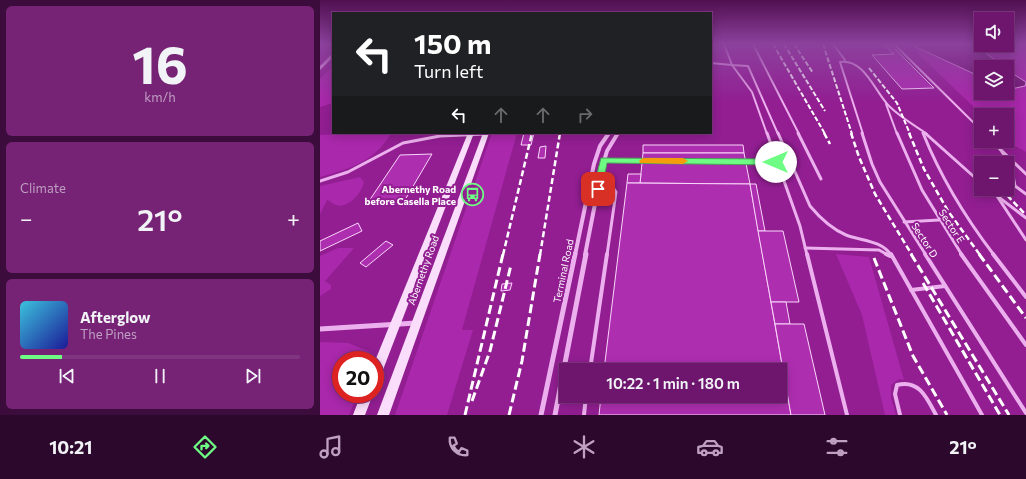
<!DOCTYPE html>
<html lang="en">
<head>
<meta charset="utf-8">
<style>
  body { margin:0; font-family:Commissioner,sans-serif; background:#762376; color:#f1f3f6; height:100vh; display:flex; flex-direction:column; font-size:15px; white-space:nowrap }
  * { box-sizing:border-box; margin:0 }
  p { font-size:13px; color:#bf9fc2 }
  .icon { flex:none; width:22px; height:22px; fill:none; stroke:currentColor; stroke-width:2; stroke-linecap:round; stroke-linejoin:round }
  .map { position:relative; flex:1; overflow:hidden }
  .details { display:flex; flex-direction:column; gap:6px; padding:6px; background:#3c0c3c; width:320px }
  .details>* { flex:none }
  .top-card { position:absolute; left:12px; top:12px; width:380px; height:122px; border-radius:0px; box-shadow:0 2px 10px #0003,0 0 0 1px #803581; background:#202124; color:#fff; overflow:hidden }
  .fabs { position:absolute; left:654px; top:12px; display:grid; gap:8px }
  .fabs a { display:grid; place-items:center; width:40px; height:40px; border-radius:0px; background:#6e166e; box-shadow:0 2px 10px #0003,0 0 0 1px #803581; font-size:20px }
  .speed { position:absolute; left:12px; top:351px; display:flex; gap:8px; font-size:20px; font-weight:700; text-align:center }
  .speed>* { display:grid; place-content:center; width:52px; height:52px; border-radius:50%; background:#6e166e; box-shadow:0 2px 10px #0003,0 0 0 1px #803581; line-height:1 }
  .speed .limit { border:6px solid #d22; background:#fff; color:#111 }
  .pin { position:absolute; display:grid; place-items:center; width:34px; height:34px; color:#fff; margin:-17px; border-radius:8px; box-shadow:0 2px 6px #0006 }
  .me { position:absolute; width:44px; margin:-22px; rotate:270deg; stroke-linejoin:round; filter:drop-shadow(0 0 3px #0008) }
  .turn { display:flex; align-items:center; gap:14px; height:84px; padding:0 16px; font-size:18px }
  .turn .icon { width:52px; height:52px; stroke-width:2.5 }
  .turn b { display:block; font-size:28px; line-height:34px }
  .lanes { display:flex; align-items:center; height:38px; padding:0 16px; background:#0003; justify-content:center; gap:20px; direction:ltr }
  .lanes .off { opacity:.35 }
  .big { font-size:30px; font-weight:600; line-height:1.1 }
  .details .tile { flex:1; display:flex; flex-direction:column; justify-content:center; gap:6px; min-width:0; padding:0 14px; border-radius:6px; background:#762376 }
  .details .dial { align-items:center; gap:0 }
  .dial b { font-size:52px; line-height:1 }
  .song { display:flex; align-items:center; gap:12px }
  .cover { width:48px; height:48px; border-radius:6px; background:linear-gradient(135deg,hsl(190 70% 55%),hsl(240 70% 35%)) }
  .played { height:4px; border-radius:2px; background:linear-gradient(90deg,#6ffc84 15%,#803581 15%) }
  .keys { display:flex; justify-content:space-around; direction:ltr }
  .heat { display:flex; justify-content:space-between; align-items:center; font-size:22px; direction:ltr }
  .trip { position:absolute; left:239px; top:363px; width:228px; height:40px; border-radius:0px; background:#6e166e; box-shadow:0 2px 10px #0003,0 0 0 1px #803581; font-weight:600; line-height:40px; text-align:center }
  .tab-bar { display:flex; height:64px; justify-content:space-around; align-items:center; background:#2c092c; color:#bf9fc2 }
  .tab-bar .icon { width:28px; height:28px }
  .tab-bar .selected { color:#6ffc84 }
  .tab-bar b { font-size:18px; color:#f1f3f6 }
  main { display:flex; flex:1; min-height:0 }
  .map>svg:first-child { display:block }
  .green { fill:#a928ab; fill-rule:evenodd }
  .water { fill:#711571; stroke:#eda3ef }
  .building { fill:#ae2eb0; stroke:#f9d6fa }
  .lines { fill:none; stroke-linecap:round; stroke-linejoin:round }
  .service-far2 { stroke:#edb0ee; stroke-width:2 }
  .service-far1 { stroke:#edb0ee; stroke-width:3 }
  .service { stroke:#edb0ee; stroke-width:4 }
  .minor-far2 { stroke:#edb0ee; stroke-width:3 }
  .minor-far1 { stroke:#edb0ee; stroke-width:4 }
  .minor { stroke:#edb0ee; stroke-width:5 }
  .secondary { fill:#faddfa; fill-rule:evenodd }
  .rail-far2 { stroke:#fff; stroke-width:2; stroke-dasharray:5 2; stroke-linecap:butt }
  .rail-far1 { stroke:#fff; stroke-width:2.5; stroke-dasharray:6 3; stroke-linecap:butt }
  .rail { stroke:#fff; stroke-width:3; stroke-dasharray:9 4; stroke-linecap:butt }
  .route { fill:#6ffc84; stroke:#48a456 }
  .slow { fill:#f59e0b }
  .labels { text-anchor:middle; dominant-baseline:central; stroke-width:4; stroke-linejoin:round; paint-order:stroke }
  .poi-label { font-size:10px; font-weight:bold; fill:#fff; stroke:#921e92; text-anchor:end }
  .street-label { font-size:10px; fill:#fff; stroke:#921e92 }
</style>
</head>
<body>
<main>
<section class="details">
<div class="tile dial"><b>16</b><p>km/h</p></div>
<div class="tile"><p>Climate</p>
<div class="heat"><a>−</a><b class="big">21°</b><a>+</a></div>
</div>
<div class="tile">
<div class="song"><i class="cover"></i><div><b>Afterglow</b><p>The Pines</p></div></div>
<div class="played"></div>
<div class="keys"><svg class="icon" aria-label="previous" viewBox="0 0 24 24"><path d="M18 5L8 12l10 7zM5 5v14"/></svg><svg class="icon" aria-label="pause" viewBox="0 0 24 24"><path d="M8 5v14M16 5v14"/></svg><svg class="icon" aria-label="next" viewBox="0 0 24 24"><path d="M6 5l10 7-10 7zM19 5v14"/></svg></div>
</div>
</section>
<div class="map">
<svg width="706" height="415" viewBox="0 0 706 415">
  <rect width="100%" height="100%" fill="#921e92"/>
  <g class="green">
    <path d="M588,44L687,45V44H706V152L692,144L687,139V115H662ZM661,67H687V93H661Z"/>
    <path d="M13,66V103L0,107V79Z"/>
    <path d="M43,133H71C56,161 29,169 0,177V135Z"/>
    <path d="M172,133H197L142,330H153L127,415H75Z"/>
    <path d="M40,177L44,182C42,193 28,209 16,205C13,204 10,201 7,200L0,214V186Z"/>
    <path d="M18,248H34L5,281L11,285V289L0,296V256Z"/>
    <path d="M516,254L549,257L584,380L579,379L571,385V398L576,415H565L542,315Z"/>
    <path d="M0,342L28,343L50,352L49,360H21V394H38L29,415H0Z"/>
  </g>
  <g class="water">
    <path d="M592,44H655L683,67H661V77L596,47Z"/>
    <path d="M687,70L706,82L705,86L691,89L687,87Z"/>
  </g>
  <g class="building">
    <path d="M563,44H570L614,88L582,89L552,55L574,54Z"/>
    <path d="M204,133H214L211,145H201Z"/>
    <path d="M323,145H423L424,153H323Z"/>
    <path d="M226,146L225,158H218L220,147Z"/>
    <path d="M323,153H424L430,184L320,183Z"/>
    <path d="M112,154L85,200L49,201L80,155Z"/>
    <path d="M308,174H321L320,183H307Z"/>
    <path d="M307,183L430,184L471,415H279L281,396H460V370H284Z"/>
    <path d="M430,184H436L445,231H438Z"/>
    <path d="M38,223L42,231L0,251V241Z"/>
    <path d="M438,231H463L479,302H451Z"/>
    <path d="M66,241L73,245L46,267L40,263Z"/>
    <path d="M192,283L190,290L181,291L182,284Z"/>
    <path d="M451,302H466L470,324H455Z"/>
    <path d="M455,324H484L505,415H471Z"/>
  </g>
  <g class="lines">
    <g class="service-far2">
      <path d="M404,44L412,65L428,66L458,134"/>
      <path d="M433,44L479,134"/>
      <path d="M513,44L525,60"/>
      <path d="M574,44L661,130"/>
      <path d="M391,63L412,65L432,92L447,134"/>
      <path d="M566,104L577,134"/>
      <path d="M603,133L604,134"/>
      <path d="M156,134H166"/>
      <path d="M543,134L520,62C544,58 555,92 569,106C580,117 594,125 607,134"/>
    </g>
    <g class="service-far1">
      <path d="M447,133L480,226L487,255"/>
      <path d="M458,133L490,206C500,218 512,229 526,235C541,241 561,240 571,255"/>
      <path d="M478,133L501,179"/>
      <path d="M542,133L552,164L560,182L606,255"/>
      <path d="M577,133L602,190L642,255"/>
      <path d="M603,133C621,178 645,217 674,255"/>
      <path d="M605,133L661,183"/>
      <path d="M673,141L680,149"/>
      <path d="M284,160L456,162"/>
      <path d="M706,174L680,149L691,165L695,186L706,194"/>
      <path d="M0,181L28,172L83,143L120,136L166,134"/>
      <path d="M278,189H294L296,192L287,255"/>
      <path d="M668,189L706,218"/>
      <path d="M677,196L706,240"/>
      <path d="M584,222L619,220"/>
      <path d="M485,248L559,250L568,255"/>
    </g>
    <g class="service">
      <path d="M487,254L527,415"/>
      <path d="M566,254L570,256"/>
      <path d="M571,254L662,415"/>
      <path d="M605,254L706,413"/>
      <path d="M641,254L706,345"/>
      <path d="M673,254L706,297"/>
      <path d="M591,290L625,286"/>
      <path d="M270,370L287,254"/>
      <path d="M264,415L266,396"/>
      <path d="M580,415L575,394L577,385C599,379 607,398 616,415"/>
    </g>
    <g class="minor-far2">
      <path d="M0,68L13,55"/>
      <path d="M288,134L289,133"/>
      <path d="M297,134L298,133"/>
    </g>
    <g class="minor-far1">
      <path d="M255,255L274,164L280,146L289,133"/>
      <path d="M265,255L282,168L287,151L298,133"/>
    </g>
    <g class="minor">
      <path d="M0,329L96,323"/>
      <path d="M221,415L255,254"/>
      <path d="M235,415L266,254"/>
    </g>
    <g class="secondary">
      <path d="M148,133H154L61,375L59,379L55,381V361Z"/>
      <path d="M163,133H169L69,415H57Z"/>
      <path d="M41,394H53L45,415H33Z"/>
    </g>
    <g class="rail-far2">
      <path d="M453,44L505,134"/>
      <path d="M464,44L505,111"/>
      <path d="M474,44L493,73"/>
      <path d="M503,44L532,134"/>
      <path d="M549,68L577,103L590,134"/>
    </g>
    <g class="rail-far1">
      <path d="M504,133L510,144"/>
      <path d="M531,133L539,157L555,194L592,255"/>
      <path d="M589,133L604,169L628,211L660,255"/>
      <path d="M681,189L706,215"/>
      <path d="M183,255L212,133"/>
      <path d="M220,255L240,133"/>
    </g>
    <g class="rail">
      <path d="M591,254L689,415"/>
      <path d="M659,254L706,318"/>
      <path d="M554,258L593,356L627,415"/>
      <path d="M603,283L680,415"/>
      <path d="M152,401L170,351L191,265"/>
      <path d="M145,415L183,254"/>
      <path d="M189,415L202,361L220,254"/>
    </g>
  </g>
  <linearGradient id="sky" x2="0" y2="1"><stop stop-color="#501050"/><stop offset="0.43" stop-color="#8c419d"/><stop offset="1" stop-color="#8c419d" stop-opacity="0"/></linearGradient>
  <rect width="706" height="102" fill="url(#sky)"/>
  <path class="route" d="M281,158L456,159L460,162L456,165L287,163L282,189L278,192L273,189Z"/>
  <path class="slow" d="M323,158H363L368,161L363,164L320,163L319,161Z"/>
  <defs>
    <symbol id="bus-ring" viewBox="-11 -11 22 22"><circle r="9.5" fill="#921e92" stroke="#6ffc84" stroke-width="1.5"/><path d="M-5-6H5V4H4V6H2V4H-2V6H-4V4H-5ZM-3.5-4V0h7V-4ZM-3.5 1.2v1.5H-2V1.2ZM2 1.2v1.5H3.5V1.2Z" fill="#6ffc84"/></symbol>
  </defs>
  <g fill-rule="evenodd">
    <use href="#bus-ring" x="140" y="182" width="25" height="25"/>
  </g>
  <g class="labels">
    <g class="poi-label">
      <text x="136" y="189">Abernethy Road<tspan x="136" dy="12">before Casella Place</tspan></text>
    </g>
    <g class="street-label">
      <text transform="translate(632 226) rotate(57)">Sector E</text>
      <text transform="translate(605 240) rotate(57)">Sector D</text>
      <text transform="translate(103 270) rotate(-70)">Abernethy Road</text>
      <text transform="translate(243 271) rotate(-78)">Terminal Road</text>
    </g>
  </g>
</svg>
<div class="fabs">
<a><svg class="icon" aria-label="sound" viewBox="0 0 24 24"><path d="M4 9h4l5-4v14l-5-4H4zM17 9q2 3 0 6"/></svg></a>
<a><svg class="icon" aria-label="layers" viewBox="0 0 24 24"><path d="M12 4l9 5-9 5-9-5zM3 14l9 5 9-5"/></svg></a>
<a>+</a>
<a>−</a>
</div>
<div class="speed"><div class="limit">20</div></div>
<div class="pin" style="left:278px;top:189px;background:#d93025"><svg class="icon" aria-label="arrive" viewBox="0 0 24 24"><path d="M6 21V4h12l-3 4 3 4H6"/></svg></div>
<svg class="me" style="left:456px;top:162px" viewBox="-20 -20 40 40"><circle r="19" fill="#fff"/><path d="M0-13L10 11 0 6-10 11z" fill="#6ffc84"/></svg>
<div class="trip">10:22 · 1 min · 180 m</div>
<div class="top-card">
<div class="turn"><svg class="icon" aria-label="left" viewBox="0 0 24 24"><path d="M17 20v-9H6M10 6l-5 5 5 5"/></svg><div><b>150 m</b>Turn left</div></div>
<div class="lanes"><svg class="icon" aria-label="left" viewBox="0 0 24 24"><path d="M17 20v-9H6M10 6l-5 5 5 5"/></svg><svg class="icon off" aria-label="ahead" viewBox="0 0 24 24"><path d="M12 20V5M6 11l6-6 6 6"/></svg><svg class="icon off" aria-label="ahead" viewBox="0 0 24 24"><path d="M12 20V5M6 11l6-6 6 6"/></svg><svg class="icon off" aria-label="right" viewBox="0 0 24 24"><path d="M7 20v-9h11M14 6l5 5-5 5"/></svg></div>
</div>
</div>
</main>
<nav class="tab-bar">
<b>10:21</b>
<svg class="icon selected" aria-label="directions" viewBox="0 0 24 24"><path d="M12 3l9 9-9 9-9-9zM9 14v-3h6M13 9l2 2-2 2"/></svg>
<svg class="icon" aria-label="music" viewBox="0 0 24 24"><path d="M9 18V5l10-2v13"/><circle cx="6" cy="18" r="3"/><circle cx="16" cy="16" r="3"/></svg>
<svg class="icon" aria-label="phone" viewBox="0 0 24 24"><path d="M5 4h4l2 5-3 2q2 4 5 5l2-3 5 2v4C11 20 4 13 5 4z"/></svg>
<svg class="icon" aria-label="climate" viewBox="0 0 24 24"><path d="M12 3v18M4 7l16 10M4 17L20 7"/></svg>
<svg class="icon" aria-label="car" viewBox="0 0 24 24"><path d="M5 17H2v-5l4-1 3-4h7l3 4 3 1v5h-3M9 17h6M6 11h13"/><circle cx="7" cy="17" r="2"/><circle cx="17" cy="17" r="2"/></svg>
<svg class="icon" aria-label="filters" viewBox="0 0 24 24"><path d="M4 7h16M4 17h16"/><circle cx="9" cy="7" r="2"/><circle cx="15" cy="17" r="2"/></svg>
<b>21°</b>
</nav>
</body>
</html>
